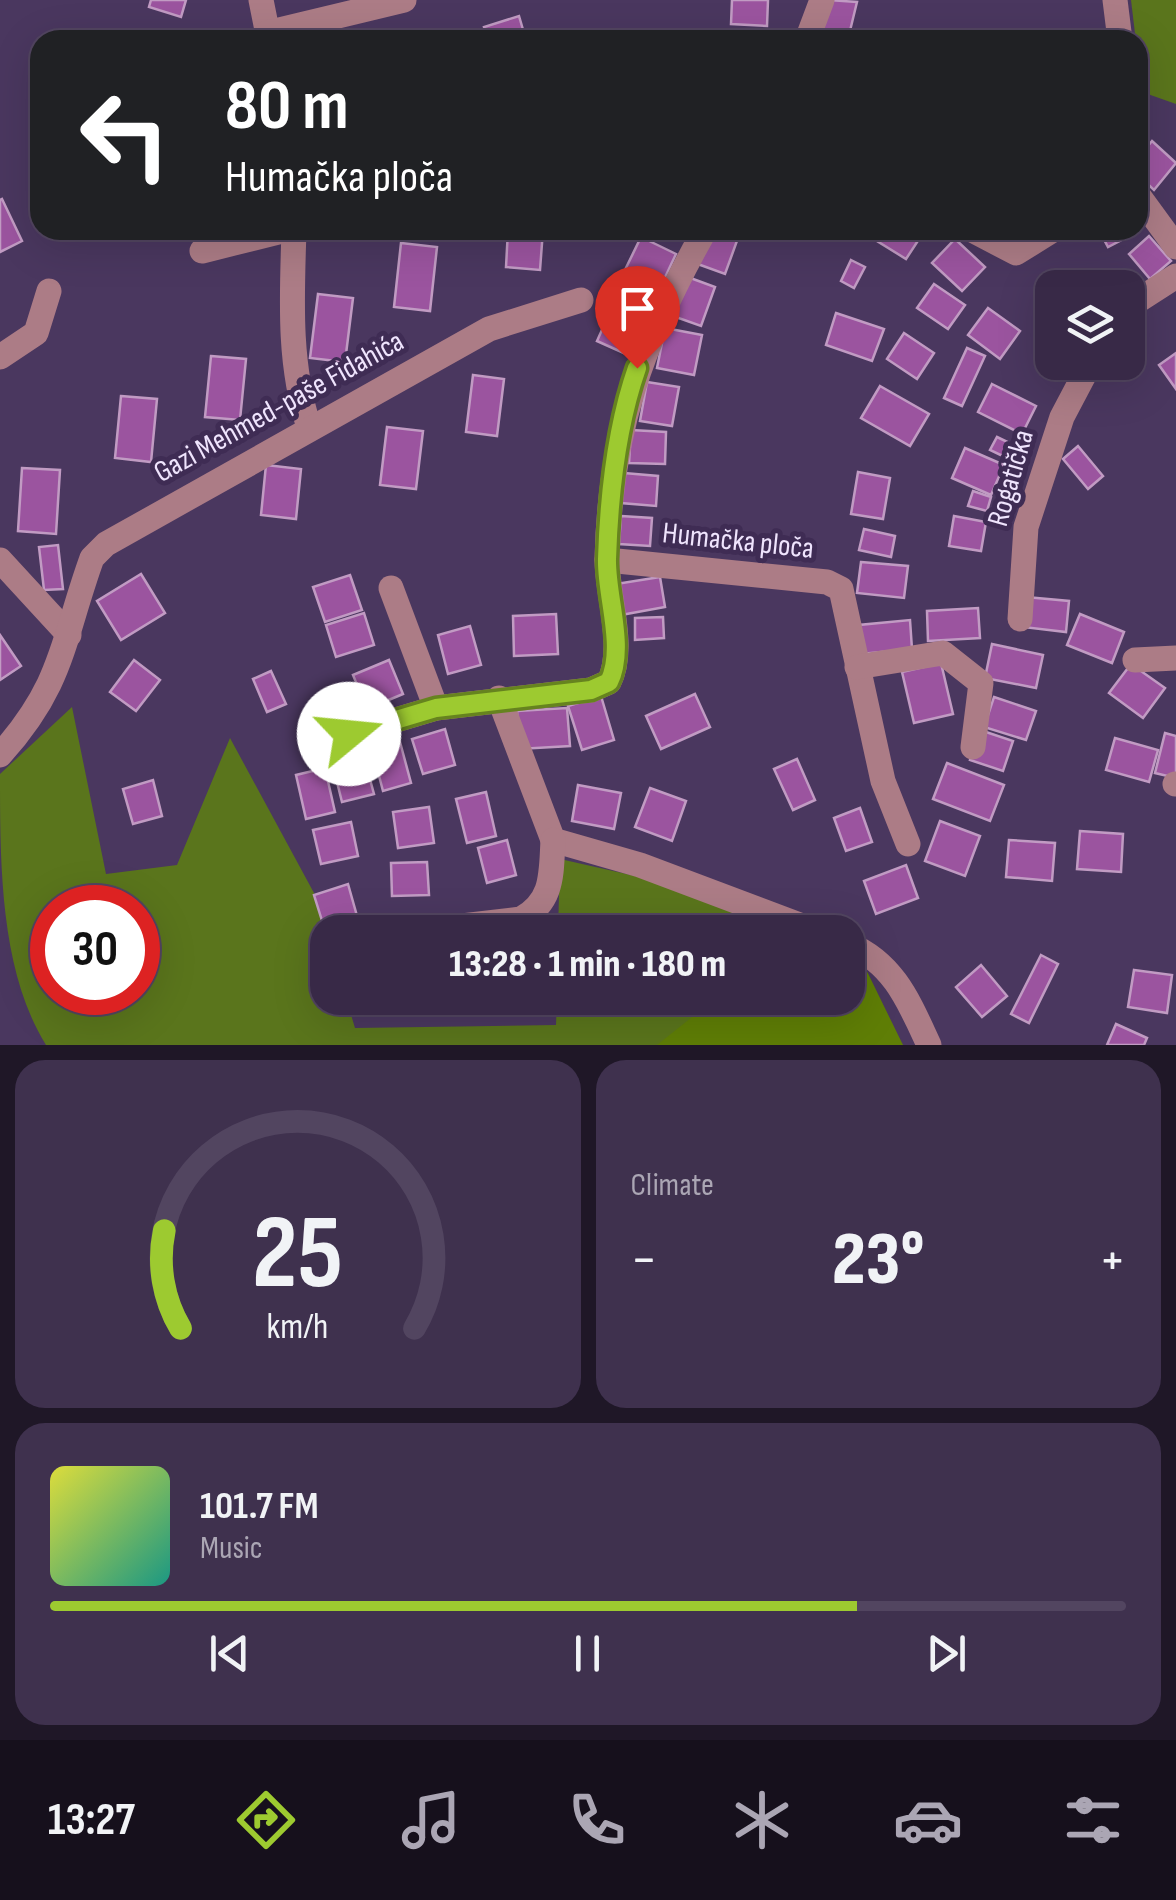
<!DOCTYPE html>
<html lang="en">
<head>
<meta charset="utf-8">
<style>
  body { margin:0; font-family:"Sofia Sans Condensed",sans-serif; background:#3f314e; color:#f1f3f6; height:100vh; display:flex; flex-direction:column; font-size:38px; white-space:nowrap }
  * { box-sizing:border-box; margin:0 }
  p { font-size:32px; color:#aba6b4 }
  .icon { flex:none; width:55px; height:55px; fill:none; stroke:currentColor; stroke-width:2; stroke-linecap:round; stroke-linejoin:round }
  .map { position:relative; height:1045px; overflow:hidden }
  .details { display:flex; flex-direction:column; gap:15px; padding:15px; background:#1f1727; flex:1 }
  .details>* { flex:none }
  .guide { position:absolute; left:30px; top:30px; width:1118px; height:210px; border-radius:30px; box-shadow:0 10px 40px #0002,0 0 0 2px #524560; background:#202124; color:#fff; overflow:hidden }
  .buttons { position:absolute; left:1035px; top:270px; display:grid; gap:20px }
  .buttons a { display:grid; place-items:center; width:110px; height:110px; border-radius:20px; background:#382947; box-shadow:0 10px 40px #0002,0 0 0 2px #524560; font-size:50px }
  .speed { position:absolute; left:30px; top:885px; display:flex; gap:20px; font-size:50px; font-weight:700; text-align:center }
  .speed>* { display:grid; place-content:center; width:130px; height:130px; border-radius:50%; background:#382947; box-shadow:0 10px 40px #0002,0 0 0 2px #524560; line-height:1 }
  .speed .limit { border:15px solid #d22; background:#fff; color:#111 }
  .pin { position:absolute; display:grid; place-items:center; width:85px; height:85px; color:#fff; margin:-102px -42px; border-radius:50% 50% 50% 0; rotate:-45deg; box-shadow:0 0 10px #0007 }
  .pin .icon { rotate:45deg }
  .me { position:absolute; width:110px; margin:-55px; rotate:73deg; stroke-linejoin:round; filter:drop-shadow(0 0 8px #0008) }
  .turn { display:flex; align-items:center; gap:35px; height:210px; padding:0 30px; font-size:45px }
  .turn .icon { width:130px; height:130px; stroke-width:2.5 }
  .turn b { display:block; font-size:70px; line-height:85px }
  .big { font-size:75px; font-weight:800; line-height:1.1 }
  .details .tile { flex:1; display:flex; flex-direction:column; justify-content:center; gap:15px; min-width:0; padding:0 35px; border-radius:30px; background:#3f314e }
  .details .dial { align-items:center; gap:0 }
  .dial svg { height:260px; overflow:visible; fill:none; stroke:#524560; stroke-width:7; stroke-linecap:round; text-anchor:middle }
  .dial text { fill:#f1f3f6; stroke:none }
  .song { display:flex; align-items:center; gap:30px }
  .cover { width:120px; height:120px; border-radius:15px; background:linear-gradient(135deg,hsl(60 70% 55%),hsl(170 70% 35%)) }
  .played { height:10px; border-radius:5px; background:linear-gradient(90deg,#9dca30 75%,#524560 75%) }
  .keys { display:flex; justify-content:space-around; direction:ltr }
  .heat { display:flex; justify-content:space-between; align-items:center; font-size:55px; direction:ltr }
  .details .tiles { flex:1; display:grid; gap:15px; grid-template-columns:1fr 1fr }
  .tile:last-child { grid-column:span 2 }
  .trip { position:absolute; left:310px; top:915px; width:555px; height:100px; border-radius:30px; background:#382947; box-shadow:0 10px 40px #0002,0 0 0 2px #524560; font-weight:800; line-height:100px; text-align:center }
  .dock { display:flex; height:160px; justify-content:space-around; align-items:center; background:#16101c; color:#aba6b4 }
  .dock .icon { width:70px; height:70px }
  .dock .on { color:#9dca30 }
  .dock b { font-size:45px; color:#f1f3f6 }
  .map>svg:first-child { display:block }
  .green { fill:#5a751c; fill-rule:evenodd }
  .forest { fill:#5f7e06 }
  .building { fill:#9b549f; stroke:#c19bc3; stroke-width:2.5 }
  .lines { fill:none; stroke-linecap:round; stroke-linejoin:round }
  .minor { stroke:#ac7c86; stroke-width:25 }
  .route-casing { stroke:#66831f; stroke-width:25 }
  .route { stroke:#9dca30; stroke-width:18 }
  .labels { text-anchor:middle; dominant-baseline:central; stroke-width:10; stroke-linejoin:round; paint-order:stroke }
  .street-label { font-size:30px; fill:#efe4fd; stroke:#3f2c54 }
</style>
</head>
<body>
<div class="map">
<svg width="1176" height="1045" viewBox="0 0 1176 1045">
  <rect width="100%" height="100%" fill="#4a375f"/>
  <g class="green">
    <path d="M1131,0H1176V104L1142,92Z"/>
    <path d="M72,707L106,874L177,865L230,738L314,893L327,938L328,998H346L355,1028L556,1025L557,998H848L903,1045H46C0,971 0,865 0,774ZM52,908H138V992H52Z"/>
    <path d="M560,859L684,887L803,932H558Z"/>
  </g>
  <path class="forest" d="M848,949L858,953L903,1045H657L716,998H848Z"/>
  <g class="building">
    <path d="M151,0H186L181,17L149,7Z"/>
    <path d="M732,0H768L767,26L731,24Z"/>
    <path d="M829,0L857,2L848,39L821,32Z"/>
    <path d="M519,16L526,40H488L484,27Z"/>
    <path d="M1152,141L1176,163L1154,190L1138,175V158Z"/>
    <path d="M2,199L22,241L0,252V200Z"/>
    <path d="M508,230H543L540,270L506,267Z"/>
    <path d="M717,230L738,238L725,274L695,263Z"/>
    <path d="M883,230H925L906,259L877,241Z"/>
    <path d="M1099,230H1136L1137,232L1108,247Z"/>
    <path d="M1149,236L1171,261L1150,279L1129,254Z"/>
    <path d="M641,237L676,254L659,290L624,272Z"/>
    <path d="M955,239L985,267L962,291L932,263Z"/>
    <path d="M401,243L437,247L430,311L394,307Z"/>
    <path d="M851,260L865,267L854,288L841,281Z"/>
    <path d="M1079,272L1081,288H1052V292L1050,277Z"/>
    <path d="M685,276L715,287L701,326L670,315Z"/>
    <path d="M934,284L965,305L948,329L917,308Z"/>
    <path d="M621,287L650,300L626,354L597,341Z"/>
    <path d="M318,294L353,298L345,362L310,358Z"/>
    <path d="M988,308L1020,331L1000,359L968,335Z"/>
    <path d="M836,313L884,329L872,361L826,345Z"/>
    <path d="M665,328L702,335L694,375L657,368Z"/>
    <path d="M904,333L934,353L917,379L887,359Z"/>
    <path d="M967,348L985,356L962,406L944,398Z"/>
    <path d="M1176,353V389L1159,365Z"/>
    <path d="M211,356L246,359L240,420L205,417Z"/>
    <path d="M473,375L504,379L497,436L466,432Z"/>
    <path d="M647,382L679,387L672,426L640,421Z"/>
    <path d="M992,384L1036,406L1022,434L978,412Z"/>
    <path d="M880,386L929,414L910,446L861,418Z"/>
    <path d="M121,396L157,399L151,462L115,458Z"/>
    <path d="M387,427L423,431L416,489L380,485Z"/>
    <path d="M631,430L666,432L665,464L629,463Z"/>
    <path d="M997,437L1016,446L1009,459L990,450Z"/>
    <path d="M1078,446L1103,476L1088,489L1063,459Z"/>
    <path d="M965,448L1004,465L991,495L952,478Z"/>
    <path d="M266,465L301,469L296,519L261,515Z"/>
    <path d="M22,468L60,470L56,534L18,531Z"/>
    <path d="M858,472L890,478L883,519L851,514Z"/>
    <path d="M624,473L658,476L656,506L621,503Z"/>
    <path d="M973,491L991,497L987,511L968,506Z"/>
    <path d="M621,516L652,518L650,546L619,544Z"/>
    <path d="M954,516L986,522L981,551L949,546Z"/>
    <path d="M864,529L895,536L891,557L859,550Z"/>
    <path d="M58,545L63,589L44,590L39,547Z"/>
    <path d="M861,562L908,566L904,598L857,593Z"/>
    <path d="M141,574L165,613L121,640L97,601Z"/>
    <path d="M350,575L362,610L325,622L313,587Z"/>
    <path d="M660,577L665,607L621,615L616,584Z"/>
    <path d="M1026,597L1069,601L1066,632L1023,627Z"/>
    <path d="M978,608L980,638L928,641L927,611Z"/>
    <path d="M364,613L374,645L336,657L326,625Z"/>
    <path d="M556,614L558,654L514,656L513,616Z"/>
    <path d="M1080,614L1124,632L1112,663L1067,645Z"/>
    <path d="M663,617L664,638L635,640V618Z"/>
    <path d="M910,620L912,649L861,654L859,625Z"/>
    <path d="M470,626L481,665L448,674L438,635Z"/>
    <path d="M0,635L21,666L0,680Z"/>
    <path d="M992,644L1043,655L1036,688L985,678Z"/>
    <path d="M134,660L160,680L136,711L110,692Z"/>
    <path d="M389,660L403,694L367,709L353,675Z"/>
    <path d="M941,663L953,714L914,723L902,672Z"/>
    <path d="M1131,664L1165,688L1143,718L1109,693Z"/>
    <path d="M271,671L286,704L267,712L253,679Z"/>
    <path d="M695,694L710,727L661,749L646,716Z"/>
    <path d="M601,696L614,740L582,750L568,706Z"/>
    <path d="M994,697L1036,711L1026,740L984,727Z"/>
    <path d="M567,708L570,746L519,749L517,711Z"/>
    <path d="M445,729L455,765L423,774L412,739Z"/>
    <path d="M980,730L1013,741L1003,771L970,760Z"/>
    <path d="M1165,733L1176,736V778L1155,773Z"/>
    <path d="M1115,738L1158,750L1149,782L1106,770Z"/>
    <path d="M400,742L411,783L383,791L372,749Z"/>
    <path d="M363,754L374,794L342,802L332,762Z"/>
    <path d="M797,759L815,800L793,810L774,769Z"/>
    <path d="M947,763L1004,785L990,821L933,799Z"/>
    <path d="M325,768L335,812L306,819L296,775Z"/>
    <path d="M153,780L162,816L133,824L123,789Z"/>
    <path d="M578,785L621,793L614,829L572,821Z"/>
    <path d="M650,788L686,801L672,841L635,827Z"/>
    <path d="M486,792L496,836L467,843L456,799Z"/>
    <path d="M429,807L434,843L398,848L393,812Z"/>
    <path d="M860,808L872,842L846,851L834,818Z"/>
    <path d="M940,821L980,836L965,876L925,861Z"/>
    <path d="M351,822L358,856L321,864L313,830Z"/>
    <path d="M1080,831L1123,834L1121,872L1077,869Z"/>
    <path d="M507,840L516,875L487,883L478,848Z"/>
    <path d="M1009,840L1055,843L1052,881L1006,877Z"/>
    <path d="M427,862L429,895L392,896L391,863Z"/>
    <path d="M906,865L918,898L876,914L864,881Z"/>
    <path d="M348,884L357,916L324,927L314,895Z"/>
    <path d="M1041,955L1058,964L1029,1023L1011,1014Z"/>
    <path d="M981,965L1007,996L982,1017L956,987Z"/>
    <path d="M1134,970L1172,975L1167,1013L1128,1007Z"/>
    <path d="M1116,1024L1147,1038L1144,1045H1107Z"/>
  </g>
  <g class="lines">
    <g class="minor">
      <path d="M261,0L269,40"/>
      <path d="M1115,0L1120,40"/>
      <path d="M267,33L404,0"/>
      <path d="M807,40L822,0"/>
      <path d="M1138,195L1176,247"/>
      <path d="M294,230C292,296 288,363 309,427"/>
      <path d="M972,230L1016,253L1053,230"/>
      <path d="M202,251L286,230"/>
      <path d="M1128,307L1176,276"/>
      <path d="M0,357L36,333L49,291"/>
      <path d="M0,560L69,635"/>
      <path d="M607,560L827,582L841,589L883,781L908,844"/>
      <path d="M391,588L436,708"/>
      <path d="M1020,619L1026,527L1062,417L1091,362"/>
      <path d="M1135,660L1176,658"/>
      <path d="M857,667L943,653L981,683L973,747"/>
      <path d="M499,698L553,840L640,865L818,932"/>
      <path d="M349,734L436,708L591,690L609,682C626,648 607,596 607,559C610,429 642,342 705,230"/>
      <path d="M0,755C64,684 62,641 92,558L106,544L489,329L581,300"/>
      <path d="M1175,784H1176"/>
      <path d="M410,932L521,919C554,901 551,873 553,840"/>
      <path d="M848,944C894,963 909,1002 929,1045"/>
    </g>
  </g>
  <g class="lines">
    <defs>
      <path id="route" d="M349,734L436,708L591,690L609,682C626,648 606,596 607,559C609,496 616,428 637,368"/>
    </defs>
    <use href="#route" class="route-casing"/>
    <use href="#route" class="route"/>
  </g>
  <g class="labels">
    <g class="street-label">
      <text transform="translate(279 407) rotate(-29)">Gazi Mehmed-paše Fidahića</text>
      <text transform="translate(1011 478) rotate(-74)">Rogatička</text>
      <text transform="translate(738 541) rotate(6)">Humačka ploča</text>
    </g>
  </g>
</svg>
<div class="buttons">
<a><svg class="icon" aria-label="layers" viewBox="0 0 24 24"><path d="M12 4l9 5-9 5-9-5zM3 14l9 5 9-5"/></svg></a>
</div>
<div class="speed"><div class="limit">30</div></div>
<div class="pin" style="left:637px;top:368px;background:#d93025"><svg class="icon" aria-label="arrive" viewBox="0 0 24 24"><path d="M6 21V4h12l-3 4 3 4H6"/></svg></div>
<svg class="me" style="left:349px;top:734px" viewBox="-20 -20 40 40"><circle r="19" fill="#fff"/><path d="M0-13L10 11 0 6-10 11z" fill="#9dca30"/></svg>
<div class="trip">13:28 · 1 min · 180 m</div>
<div class="guide">
<div class="turn"><svg class="icon" aria-label="left" viewBox="0 0 24 24"><path d="M17 20v-9H6M10 6l-5 5 5 5"/></svg><div><b>80 m</b>Humačka ploča</div></div>
</div>
</div>
<section class="details">
<div class="tiles">
<div class="tile dial"><svg viewBox="0 0 100 80">
<path d="M14 69A42 42 0 1 1 86 69"/>
<path d="M14 69A42 42 0 0 1 9 39" stroke="#9dca30"/>
<text x="50" y="56" font-size="32" font-weight="700">25</text>
<text x="50" y="72" font-size="11">km/h</text>
</svg></div>
<div class="tile"><p>Climate</p>
<div class="heat"><a>−</a><b class="big">23°</b><a>+</a></div>
</div>
<div class="tile">
<div class="song"><i class="cover"></i><div><b>101.7 FM</b><p>Music</p></div></div>
<div class="played"></div>
<div class="keys"><svg class="icon" aria-label="previous" viewBox="0 0 24 24"><path d="M18 5L8 12l10 7zM5 5v14"/></svg><svg class="icon" aria-label="pause" viewBox="0 0 24 24"><path d="M8 5v14M16 5v14"/></svg><svg class="icon" aria-label="next" viewBox="0 0 24 24"><path d="M6 5l10 7-10 7zM19 5v14"/></svg></div>
</div>
</div>
</section>
<nav class="dock">
<b>13:27</b>
<svg class="icon on" aria-label="directions" viewBox="0 0 24 24"><path d="M12 3l9 9-9 9-9-9zM9 14v-3h6M13 9l2 2-2 2"/></svg>
<svg class="icon" aria-label="music" viewBox="0 0 24 24"><path d="M9 18V5l10-2v13"/><circle cx="6" cy="18" r="3"/><circle cx="16" cy="16" r="3"/></svg>
<svg class="icon" aria-label="phone" viewBox="0 0 24 24"><path d="M5 4h4l2 5-3 2q2 4 5 5l2-3 5 2v4C11 20 4 13 5 4z"/></svg>
<svg class="icon" aria-label="climate" viewBox="0 0 24 24"><path d="M12 3v18M4 7l16 10M4 17L20 7"/></svg>
<svg class="icon" aria-label="car" viewBox="0 0 24 24"><path d="M5 17H2v-5l4-1 3-4h7l3 4 3 1v5h-3M9 17h6M6 11h13"/><circle cx="7" cy="17" r="2"/><circle cx="17" cy="17" r="2"/></svg>
<svg class="icon" aria-label="filters" viewBox="0 0 24 24"><path d="M4 7h16M4 17h16"/><circle cx="9" cy="7" r="2"/><circle cx="15" cy="17" r="2"/></svg>
</nav>
</body>
</html>
